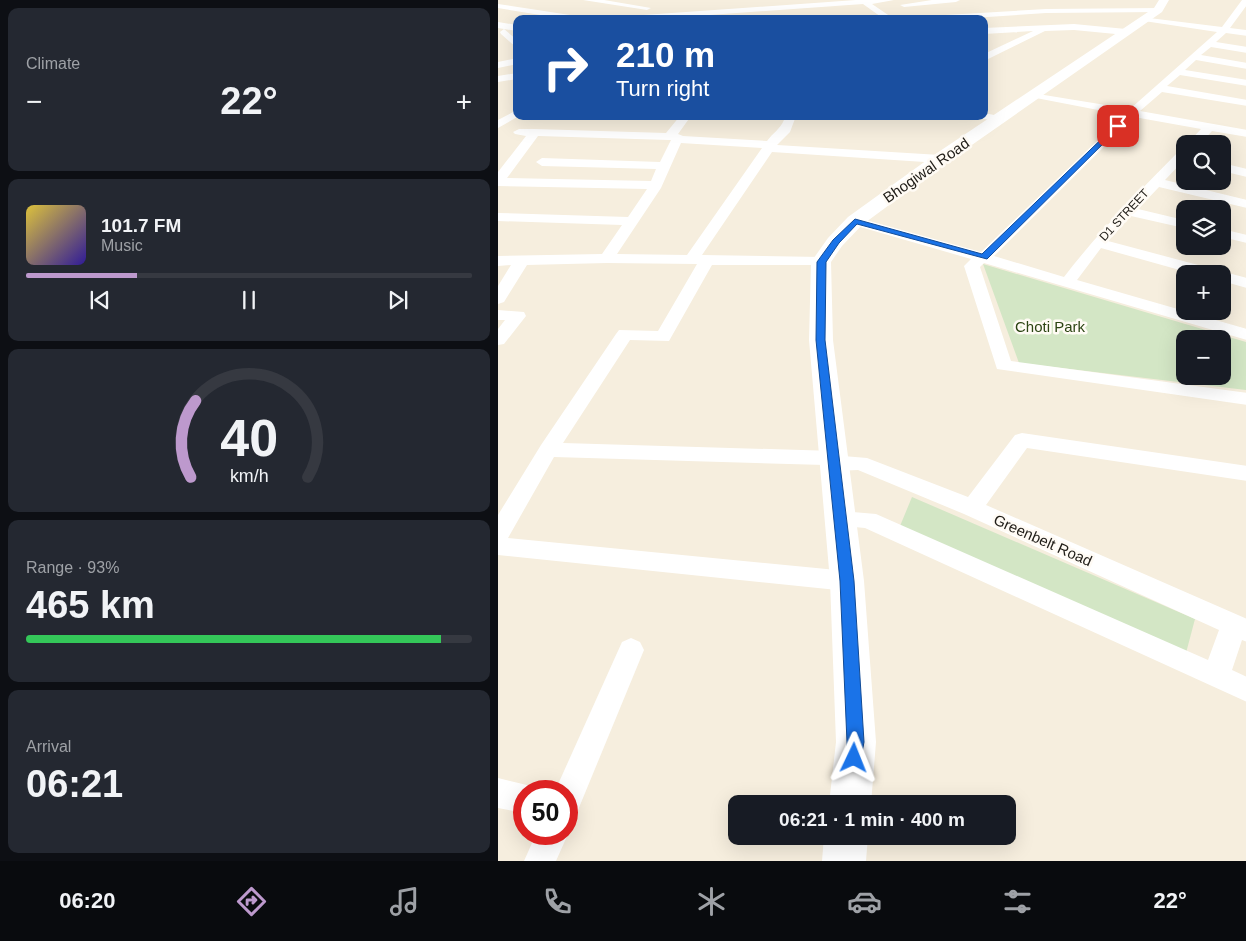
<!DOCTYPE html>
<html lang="en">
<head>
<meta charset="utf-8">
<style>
  body { margin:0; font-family:Helvetica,sans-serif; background:#242831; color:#f1f3f6; height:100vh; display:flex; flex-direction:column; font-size:19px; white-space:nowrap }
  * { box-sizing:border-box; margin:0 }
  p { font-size:16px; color:#9ea1a6 }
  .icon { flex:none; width:28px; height:28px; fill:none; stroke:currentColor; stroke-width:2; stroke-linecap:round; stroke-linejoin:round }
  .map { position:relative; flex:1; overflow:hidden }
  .panel { display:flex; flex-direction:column; gap:8px; padding:8px; background:#0d0f14; width:498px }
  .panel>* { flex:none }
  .top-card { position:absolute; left:15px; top:15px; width:475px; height:105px; border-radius:10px; box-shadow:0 5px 20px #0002; background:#1a4fa0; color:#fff; overflow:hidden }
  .fabs { position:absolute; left:678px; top:135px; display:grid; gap:10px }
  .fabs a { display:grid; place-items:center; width:55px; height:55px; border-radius:10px; background:#171b24; box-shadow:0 5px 20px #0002; font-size:25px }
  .speed { position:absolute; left:15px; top:780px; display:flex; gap:10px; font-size:25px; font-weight:700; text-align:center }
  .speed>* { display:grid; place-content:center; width:65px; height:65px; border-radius:50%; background:#171b24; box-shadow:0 5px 20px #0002; line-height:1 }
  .speed .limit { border:8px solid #d22; background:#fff; color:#111 }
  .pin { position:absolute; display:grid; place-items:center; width:42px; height:42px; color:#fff; margin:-21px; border-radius:10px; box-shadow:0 2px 8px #0006 }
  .me { position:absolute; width:55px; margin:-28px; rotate:2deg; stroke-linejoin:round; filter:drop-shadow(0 0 4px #0008) }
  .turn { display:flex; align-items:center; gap:18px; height:105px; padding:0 20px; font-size:22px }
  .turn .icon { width:65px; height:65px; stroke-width:2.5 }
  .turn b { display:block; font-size:35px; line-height:42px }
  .big { font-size:38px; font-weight:600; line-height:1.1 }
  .panel .card { flex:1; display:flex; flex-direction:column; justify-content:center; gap:8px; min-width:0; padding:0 18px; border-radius:10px; background:#242831 }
  .panel .dial { align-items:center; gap:0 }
  .dial svg { height:130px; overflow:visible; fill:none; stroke:#363941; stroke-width:7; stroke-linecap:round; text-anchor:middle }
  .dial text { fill:#f1f3f6; stroke:none }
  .song { display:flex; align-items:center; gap:15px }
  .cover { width:60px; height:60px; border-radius:8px; background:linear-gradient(135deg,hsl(50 70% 55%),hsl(250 70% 35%)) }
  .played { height:5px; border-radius:2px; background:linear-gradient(90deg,#bd99cd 25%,#363941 25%) }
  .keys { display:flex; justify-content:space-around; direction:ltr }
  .heat { display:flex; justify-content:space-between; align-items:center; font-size:28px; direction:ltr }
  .charge { height:8px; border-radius:4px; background:linear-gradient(90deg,#34c759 93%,#363941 0) }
  .trip { position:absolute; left:230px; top:795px; width:288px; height:50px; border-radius:10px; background:#171b24; box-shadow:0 5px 20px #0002; font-weight:600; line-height:50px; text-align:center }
  .menu { display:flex; height:80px; justify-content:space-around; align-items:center; background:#090b0e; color:#9ea1a6 }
  .menu .icon { width:35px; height:35px }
  .menu .on { color:#bd99cd }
  .menu b { font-size:22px; color:#f1f3f6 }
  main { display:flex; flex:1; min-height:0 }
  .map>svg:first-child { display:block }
  .green { fill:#d3e6c5; fill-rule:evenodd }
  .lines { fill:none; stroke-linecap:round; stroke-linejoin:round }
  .street { fill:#fff; fill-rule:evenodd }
  .secondary { fill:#fff; fill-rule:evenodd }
  .route { fill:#1a73e8; stroke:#114b97 }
  .labels { text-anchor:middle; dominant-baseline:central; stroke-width:5; stroke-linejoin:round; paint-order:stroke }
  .far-street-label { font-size:12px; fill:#1f1c17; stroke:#fffbf5 }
  .street-label { font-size:15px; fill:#1f1c17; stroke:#fffbf5 }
  .park-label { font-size:15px; fill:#2c4513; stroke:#fffbf5 }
</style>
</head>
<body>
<main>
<section class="panel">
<div class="card"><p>Climate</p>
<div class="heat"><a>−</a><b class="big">22°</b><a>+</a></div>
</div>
<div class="card">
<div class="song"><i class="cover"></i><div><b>101.7 FM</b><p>Music</p></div></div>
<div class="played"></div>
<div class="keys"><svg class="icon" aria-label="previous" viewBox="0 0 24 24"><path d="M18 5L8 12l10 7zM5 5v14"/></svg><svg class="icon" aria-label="pause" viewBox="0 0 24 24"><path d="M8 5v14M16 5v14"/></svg><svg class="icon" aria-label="next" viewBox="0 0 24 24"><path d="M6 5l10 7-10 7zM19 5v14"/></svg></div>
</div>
<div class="card dial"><svg viewBox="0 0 100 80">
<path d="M14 69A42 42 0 1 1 86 69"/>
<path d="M14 69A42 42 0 0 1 17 22" stroke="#bd99cd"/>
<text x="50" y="56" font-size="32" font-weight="700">40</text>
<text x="50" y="72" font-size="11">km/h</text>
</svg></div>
<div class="card"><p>Range · 93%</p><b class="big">465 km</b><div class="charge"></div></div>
<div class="card"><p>Arrival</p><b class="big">06:21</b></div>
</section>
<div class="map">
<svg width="749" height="861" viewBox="0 0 749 861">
  <rect width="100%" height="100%" fill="#f6eede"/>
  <g class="green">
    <path d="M485,264L748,342V390L521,363ZM686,339H724V376H686Z"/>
    <path d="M414,497L697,619L688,653L402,526Z"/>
  </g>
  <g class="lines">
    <g class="street">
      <path d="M85,0H106L153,8L149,10Z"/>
      <path d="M358,0H396L374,4L396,19H386L365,4L156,19H113L117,17Z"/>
      <path d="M434,0H462L458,2L406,7L402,5Z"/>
      <path d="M744,0H749V5L732,28L749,30V36L728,33L718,42L749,47V53L713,47L703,55L749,63V69L698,60L687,70L749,80V86L682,75L669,86L749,100V106L664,92L642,111L749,130V137L714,131L702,144H689L703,129L636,117L496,256L566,277C602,230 641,192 682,150L686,149V160L667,180L749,200V208L661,187L640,209L686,220V228L633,216L610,241L749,278V288L724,281V274H696L603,248L579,280L749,329V340L486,263L482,267L513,361L749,393V405L499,369L466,266L473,259L352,224L350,221L357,217L483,252L626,115L538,98L533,95L534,93L632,109L719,32L646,21L642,19L643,17L724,27Z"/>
      <path d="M0,4L85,17L89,19H67L0,8Z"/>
      <path d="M663,8V12H660L548,13L459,19H409L413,17L548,9Z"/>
      <path d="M0,22L19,25V31L0,28Z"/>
      <path d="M576,24L628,29L632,32L628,35L576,30L547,31L486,61V54L535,31L486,34V28Z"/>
      <path d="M6,29L19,40V48L3,34L2,32Z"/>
      <path d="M19,58V64L0,68V62Z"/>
      <path d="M19,73V79L0,82V76Z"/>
      <path d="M19,110V116H21L0,128V120Z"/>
      <path d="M486,113L506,117L508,119L502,122L482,118L481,116H486Z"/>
      <path d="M182,116H193L180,134L185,136L269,141C275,133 282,129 286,120L269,119L264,116H298L292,132L279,145L442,155L448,159L442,163L274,152L204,255L323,257L328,259L331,262L328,265H214L171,341L132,340L65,443L336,451L343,453L345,456L369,458L470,497L517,435L524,433L749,466V481L529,448L488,505L749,619V642L744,640L734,670L749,677V702L367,528L335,525L332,519L335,513L343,511L378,514L710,660L721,630L466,514L360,470L337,471L330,469L327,465L56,457L10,538L349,571L358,574L361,581L358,588L349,591L0,555V515L43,445L118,334L121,330L160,331L199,264L109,263L29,265L6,302L0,304V286L13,265L0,266V256L104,254L124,225L0,221V213L130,217L149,189L0,186V172L28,136L17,134L15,132L21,129H37L168,133ZM40,136L171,140H173L162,162L44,158L38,162L44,166L158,169L153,181L9,178ZM183,143L264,148L189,255L119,254L163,188Z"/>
      <path d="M724,163L749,169V177L724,171Z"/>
      <path d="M724,229L749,235V243L724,237Z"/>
      <path d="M0,310L26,312L28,316L6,344L0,345V329L7,320H0Z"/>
      <path d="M133,638L142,642L146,650L80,810L69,814V791H57L124,642Z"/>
      <path d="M0,778L37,787L38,791H26V813L0,808Z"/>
      <path d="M69,832L70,834L58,861H26L38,834H69Z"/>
    </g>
    <g class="secondary">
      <path d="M661,0H671L664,12L448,163L364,225L344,246L333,262L335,340L366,581L378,742L373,804H331L338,742L332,581L311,340L313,262L330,238L350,217L436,155L656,8Z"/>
      <path d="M326,836H370L368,861H324Z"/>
    </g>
  </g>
  <path class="route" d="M618,125L623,126L489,259L359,224L341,243L328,262L327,340L356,581L366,742L362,764L356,766L350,764L348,758L349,742L342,581L318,340L319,262L335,240L357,219L484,254Z"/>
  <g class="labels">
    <g class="far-street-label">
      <text transform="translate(626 215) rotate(-47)">D1 STREET</text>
    </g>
    <g class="street-label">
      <text transform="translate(428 170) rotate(-35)">Bhogiwal Road</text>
      <text transform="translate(545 540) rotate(24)">Greenbelt Road</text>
    </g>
    <g class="park-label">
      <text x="552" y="326">Choti Park</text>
    </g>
  </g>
</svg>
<div class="fabs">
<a><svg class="icon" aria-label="search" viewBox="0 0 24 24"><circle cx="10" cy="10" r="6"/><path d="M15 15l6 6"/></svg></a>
<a><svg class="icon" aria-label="layers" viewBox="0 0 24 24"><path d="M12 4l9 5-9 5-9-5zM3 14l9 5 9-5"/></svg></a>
<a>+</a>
<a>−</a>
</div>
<div class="speed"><div class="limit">50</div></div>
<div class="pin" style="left:620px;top:126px;background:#d93025"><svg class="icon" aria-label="arrive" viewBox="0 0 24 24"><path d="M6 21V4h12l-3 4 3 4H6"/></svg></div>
<svg class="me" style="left:356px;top:758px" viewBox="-20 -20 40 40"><path d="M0-17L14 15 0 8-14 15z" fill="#1a73e8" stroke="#fff" stroke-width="4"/></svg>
<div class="trip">06:21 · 1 min · 400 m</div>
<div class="top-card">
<div class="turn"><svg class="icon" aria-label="right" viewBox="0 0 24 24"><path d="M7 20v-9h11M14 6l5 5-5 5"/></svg><div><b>210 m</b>Turn right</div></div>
</div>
</div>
</main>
<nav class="menu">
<b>06:20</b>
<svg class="icon on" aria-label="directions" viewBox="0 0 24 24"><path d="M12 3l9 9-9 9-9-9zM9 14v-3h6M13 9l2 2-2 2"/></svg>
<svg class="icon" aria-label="music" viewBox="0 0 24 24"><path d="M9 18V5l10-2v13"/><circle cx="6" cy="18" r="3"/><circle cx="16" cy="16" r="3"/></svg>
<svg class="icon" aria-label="phone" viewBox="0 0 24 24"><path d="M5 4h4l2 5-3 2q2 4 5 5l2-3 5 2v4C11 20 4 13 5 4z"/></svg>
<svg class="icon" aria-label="climate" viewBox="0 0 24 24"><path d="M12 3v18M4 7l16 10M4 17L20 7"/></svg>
<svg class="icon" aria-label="car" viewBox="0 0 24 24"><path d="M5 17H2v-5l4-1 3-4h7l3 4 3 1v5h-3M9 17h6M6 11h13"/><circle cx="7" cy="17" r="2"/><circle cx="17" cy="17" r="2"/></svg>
<svg class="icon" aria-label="filters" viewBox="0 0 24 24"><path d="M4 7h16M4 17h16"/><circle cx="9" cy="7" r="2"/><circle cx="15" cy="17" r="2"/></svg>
<b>22°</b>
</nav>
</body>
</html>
